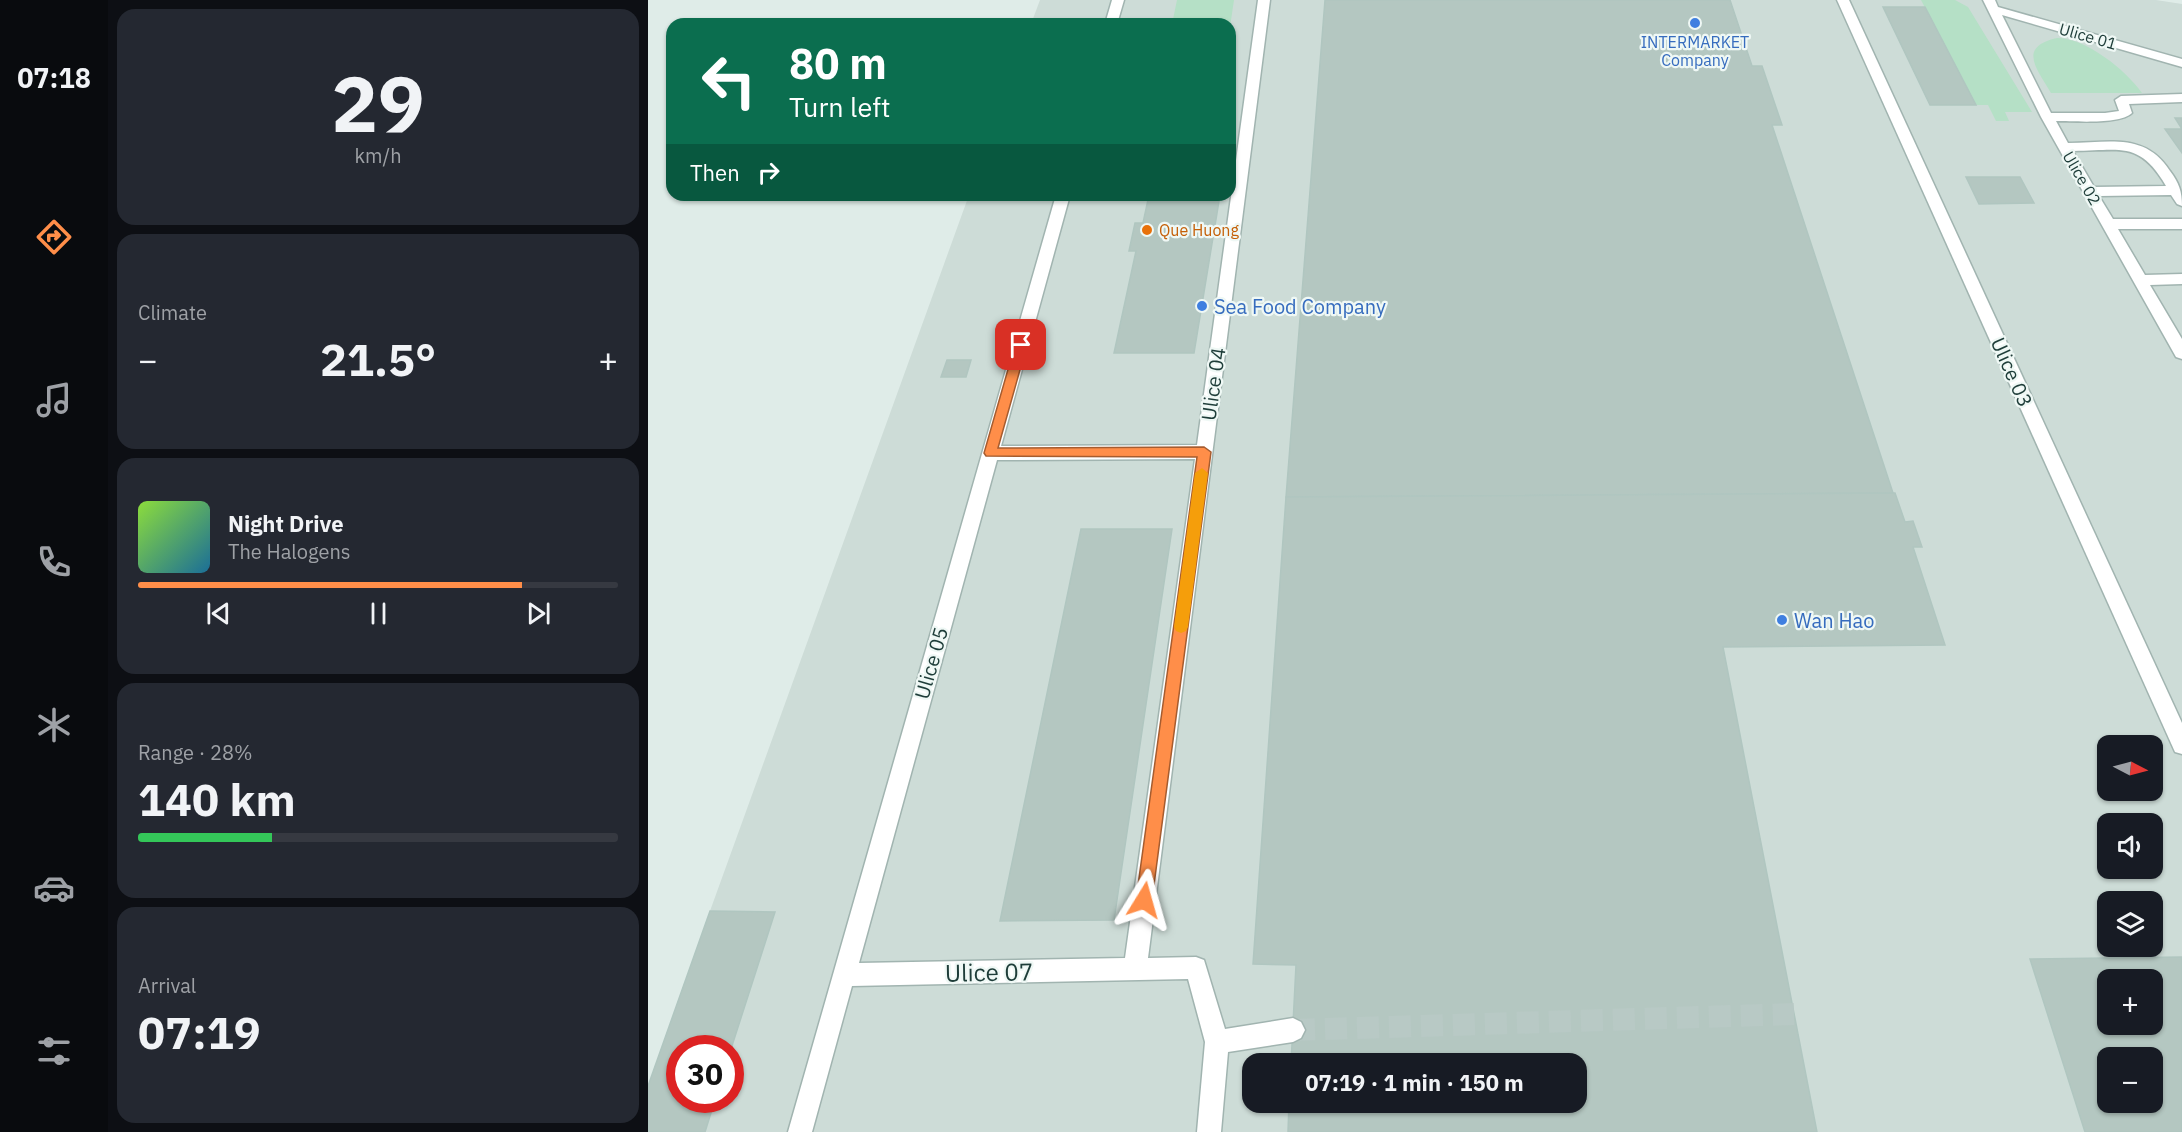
<!DOCTYPE html>
<html lang="en">
<head>
<meta charset="utf-8">
<style>
  body { margin:0; font-family:"IBM Plex Sans",sans-serif; background:#242831; color:#f1f3f6; height:100vh; display:flex; flex-direction:column; font-size:22px; white-space:nowrap }
  * { box-sizing:border-box; margin:0 }
  p { font-size:20px; color:#9ea1a6 }
  .icon { flex:none; width:33px; height:33px; fill:none; stroke:currentColor; stroke-width:2; stroke-linecap:round; stroke-linejoin:round }
  .map { position:relative; flex:1; overflow:hidden }
  .details { display:flex; flex-direction:column; gap:9px; padding:9px; background:#0d0f14; width:540px }
  .details>* { flex:none }
  .banner { position:absolute; left:18px; top:18px; width:570px; height:183px; border-radius:18px; box-shadow:0 2px 4px #0004; background:#0b6e4f; color:#fff; overflow:hidden }
  .needle { width:39px; rotate:96deg }
  .tools { position:absolute; left:1449px; top:735px; display:grid; gap:12px }
  .tools a { display:grid; place-items:center; width:66px; height:66px; border-radius:12px; background:#171b24; box-shadow:0 2px 4px #0004; font-size:30px }
  .speed { position:absolute; left:18px; top:1035px; display:flex; gap:12px; font-size:30px; font-weight:700; text-align:center }
  .speed>* { display:grid; place-content:center; width:78px; height:78px; border-radius:50%; background:#171b24; box-shadow:0 2px 4px #0004; line-height:1 }
  .speed .limit { border:9px solid #d22; background:#fff; color:#111 }
  .pin { position:absolute; display:grid; place-items:center; width:51px; height:51px; color:#fff; margin:-26px; border-radius:12px; box-shadow:0 3px 9px #0006 }
  .me { position:absolute; width:66px; margin:-33px; rotate:8deg; stroke-linejoin:round; filter:drop-shadow(0 0 4px #0008) }
  .turn { display:flex; align-items:center; gap:21px; height:126px; padding:0 24px; font-size:27px }
  .turn .icon { width:78px; height:78px; stroke-width:2.5 }
  .turn b { display:block; font-size:42px; line-height:51px }
  .then { display:flex; align-items:center; height:57px; padding:0 24px; background:#0003; gap:12px; font-size:22px }
  .big { font-size:45px; font-weight:800; line-height:1.1 }
  .details .card { flex:1; display:flex; flex-direction:column; justify-content:center; gap:9px; min-width:0; padding:0 21px; border-radius:18px; background:#242831 }
  .details .dial { align-items:center; gap:0 }
  .dial b { font-size:78px; line-height:1 }
  .song { display:flex; align-items:center; gap:18px }
  .cover { width:72px; height:72px; border-radius:9px; background:linear-gradient(135deg,hsl(90 70% 55%),hsl(200 70% 35%)) }
  .played { height:6px; border-radius:3px; background:linear-gradient(90deg,#ff8e49 80%,#363941 80%) }
  .keys { display:flex; justify-content:space-around; direction:ltr }
  .heat { display:flex; justify-content:space-between; align-items:center; font-size:33px; direction:ltr }
  .charge { height:9px; border-radius:4px; background:linear-gradient(90deg,#34c759 28%,#363941 0) }
  .trip { position:absolute; left:594px; top:1053px; width:345px; height:60px; border-radius:18px; background:#171b24; box-shadow:0 2px 4px #0004; font-weight:800; line-height:60px; text-align:center }
  main { display:flex; flex:1; min-height:0 }
  .dock { display:flex; flex-direction:column; width:108px; justify-content:space-around; align-items:center; background:#090b0e; color:#9ea1a6 }
  .dock .icon { width:42px; height:42px }
  .dock .on { color:#ff8e49 }
  .dock b { font-size:27px; color:#f1f3f6 }
  .map>svg:first-child { display:block }
  .built { fill:#cddcd7; fill-rule:evenodd }
  .green { fill:#b5e0c6 }
  .building { fill:#b4c7c1; stroke:#b0c6c0; stroke-width:1.5; fill-rule:evenodd }
  .lines { fill:none; stroke-linecap:round; stroke-linejoin:round }
  .minor-tunnel { stroke:#b8c9c5; stroke-width:22; stroke-dasharray:22 10; stroke-linecap:butt }
  .minor-casing { stroke:#a1b4b0; stroke-width:3 }
  .minor { fill:#fff; fill-rule:evenodd }
  .route { fill:#ff8e49; stroke:#a65c2f; stroke-width:1.5 }
  .slow { fill:#f59e0b }
  .shop-dot { fill:#3f7fe0; stroke:#eff8f5; stroke-width:2 }
  .food-dot { fill:#e8710a; stroke:#eff8f5; stroke-width:2 }
  .labels { text-anchor:middle; dominant-baseline:central; stroke-width:4.5; stroke-linejoin:round; paint-order:stroke }
  .far-street-label { font-size:16px; fill:#1e3d39; stroke:#eff8f5 }
  .far-shop-label { font-size:16px; fill:#366cbe; stroke:#eff8f5 }
  .far-food-label { font-size:16px; fill:#c56008; stroke:#eff8f5; text-anchor:start }
  .shop-label { font-size:20px; fill:#366cbe; stroke:#eff8f5; text-anchor:start }
  .street-label { font-size:20px; fill:#1e3d39; stroke:#eff8f5 }
  .near-street-label { font-size:24px; fill:#1e3d39; stroke:#eff8f5 }
</style>
</head>
<body>
<main>
<nav class="dock">
<b>07:18</b>
<svg class="icon on" aria-label="directions" viewBox="0 0 24 24"><path d="M12 3l9 9-9 9-9-9zM9 14v-3h6M13 9l2 2-2 2"/></svg>
<svg class="icon" aria-label="music" viewBox="0 0 24 24"><path d="M9 18V5l10-2v13"/><circle cx="6" cy="18" r="3"/><circle cx="16" cy="16" r="3"/></svg>
<svg class="icon" aria-label="phone" viewBox="0 0 24 24"><path d="M5 4h4l2 5-3 2q2 4 5 5l2-3 5 2v4C11 20 4 13 5 4z"/></svg>
<svg class="icon" aria-label="climate" viewBox="0 0 24 24"><path d="M12 3v18M4 7l16 10M4 17L20 7"/></svg>
<svg class="icon" aria-label="car" viewBox="0 0 24 24"><path d="M5 17H2v-5l4-1 3-4h7l3 4 3 1v5h-3M9 17h6M6 11h13"/><circle cx="7" cy="17" r="2"/><circle cx="17" cy="17" r="2"/></svg>
<svg class="icon" aria-label="filters" viewBox="0 0 24 24"><path d="M4 7h16M4 17h16"/><circle cx="9" cy="7" r="2"/><circle cx="15" cy="17" r="2"/></svg>
</nav>
<section class="details">
<div class="card dial"><b>29</b><p>km/h</p></div>
<div class="card"><p>Climate</p>
<div class="heat"><a>−</a><b class="big">21.5°</b><a>+</a></div>
</div>
<div class="card">
<div class="song"><i class="cover"></i><div><b>Night Drive</b><p>The Halogens</p></div></div>
<div class="played"></div>
<div class="keys"><svg class="icon" aria-label="previous" viewBox="0 0 24 24"><path d="M18 5L8 12l10 7zM5 5v14"/></svg><svg class="icon" aria-label="pause" viewBox="0 0 24 24"><path d="M8 5v14M16 5v14"/></svg><svg class="icon" aria-label="next" viewBox="0 0 24 24"><path d="M6 5l10 7-10 7zM19 5v14"/></svg></div>
</div>
<div class="card"><p>Range · 28%</p><b class="big">140 km</b><div class="charge"></div></div>
<div class="card"><p>Arrival</p><b class="big">07:19</b></div>
</section>
<div class="map">
<svg width="1534" height="1132" viewBox="0 0 1534 1132">
  <rect width="100%" height="100%" fill="#dfece8"/>
  <path class="built" d="M392,0H1508L1534,4V1132H0L62,911L321,195H582V24H383ZM1460,746H1504V790H1460ZM1460,824H1504V868H1460ZM1460,902H1504V946H1460ZM1460,980H1504V1024H1460ZM32,1048H82V1100H32ZM1460,1058H1504V1102H1460ZM604,1064H928V1102H604Z"/>
  <g class="green">
    <path d="M529,0H586L582,27V24H524Z"/>
    <path d="M1273,0H1307L1320,7L1384,112H1357L1361,121H1348L1340,105H1328Z"/>
    <path d="M1409,38C1438,38 1478,70 1494,93H1403C1389,69 1369,47 1409,38Z"/>
  </g>
  <g class="building">
    <path d="M677,0H1082L1104,66H1114L1134,125H1124L1245,493L638,497Z"/>
    <path d="M1235,7H1277L1328,105H1282Z"/>
    <path d="M1527,118H1534V153L1517,129H1534Z"/>
    <path d="M1318,177H1372L1386,203L1331,204Z"/>
    <path d="M501,195H572L546,353H466L488,251H481L487,223H495Z"/>
    <path d="M299,360H323L318,377H293Z"/>
    <path d="M1247,493L1257,522L1265,521L1274,547H1265L1297,645L1075,647L1169,1132H640L641,1102H928V1064H643L648,965L605,964L638,497Z"/>
    <path d="M433,529H524L466,920L352,921Z"/>
    <path d="M62,911L127,912L82,1052V1048H32V1100H67L57,1132H0V1086Z"/>
    <path d="M1534,957V1132H1437L1382,959ZM1460,980H1504V1024H1460ZM1460,1058H1504V1102H1460Z"/>
  </g>
  <g class="lines">
    <path class="minor-tunnel" d="M645,1030L1146,1014"/>
    <defs>
      <g id="minor">
        <path d="M464,0H476L469,24H457Z"/>
        <path d="M610,0H622L500,958L548,957L556,960L577,1029L645,1018L653,1022L657,1030L653,1038L645,1042L580,1052L573,1132H549L557,1042L540,979L204,986L164,1132H140L408,195H422L353,446L549,445ZM547,459L477,958L211,963L349,460Z"/>
        <path d="M1189,0H1201L1534,723V754L1527,752Z"/>
        <path d="M1335,0H1347L1350,7L1534,59V67L1354,15L1403,113H1457L1471,111L1467,100L1473,96L1534,94V102L1481,104L1484,113C1471,125 1426,121 1408,121L1420,143C1461,143 1497,132 1522,171C1531,183 1534,191 1534,206L1529,204L1523,195L1451,196L1465,219H1534V229H1470L1497,275L1534,274V284L1502,285L1534,339V359L1528,357L1393,117ZM1425,151C1472,151 1491,140 1518,186L1446,187Z"/>
      </g>
    </defs>
    <use href="#minor" class="minor-casing"/>
    <use href="#minor" class="minor"/>
  </g>
  <path class="route" d="M373,341L379,345L350,448L556,447L563,452L504,900L502,906L496,908L490,906L488,900L549,457L338,456L336,453L367,345Z"/>
  <path class="slow" d="M554,468L560,473L540,627L538,631L533,633L528,631L526,627L547,473Z"/>
  <g class="shop-dot">
    <circle cx="1047" cy="23" r="6"/>
    <circle cx="554" cy="306" r="6"/>
    <circle cx="1134" cy="620" r="6"/>
  </g>
  <circle class="food-dot" cx="499" cy="230" r="6"/>
  <g class="labels">
    <g class="far-street-label">
      <text transform="translate(1440 36) rotate(16)">Ulice 01</text>
      <text transform="translate(1434 178) rotate(60)">Ulice 02</text>
    </g>
    <g class="far-shop-label">
      <text x="1047" y="42">INTERMARKET<tspan x="1047" dy="18">Company</tspan></text>
    </g>
    <g class="far-food-label">
      <text x="511" y="230">Que Huong</text>
    </g>
    <g class="shop-label">
      <text x="566" y="306">Sea Food Company</text>
      <text x="1146" y="620">Wan Hao</text>
    </g>
    <g class="street-label">
      <text transform="translate(1364 372) rotate(66)">Ulice 03</text>
      <text transform="translate(565 384) rotate(-82)">Ulice 04</text>
      <text transform="translate(283 663) rotate(-74)">Ulice 05</text>
    </g>
    <g class="near-street-label">
      <text transform="translate(341 972) rotate(-1)">Ulice 07</text>
    </g>
  </g>
</svg>
<div class="tools">
<a><svg class="needle" viewBox="-14 -14 28 28"><path d="M0-13l5 13h-10z" fill="#e53935"/><path d="M0 13l5-13h-10z" fill="#9ea1a6"/></svg></a>
<a><svg class="icon" aria-label="sound" viewBox="0 0 24 24"><path d="M4 9h4l5-4v14l-5-4H4zM17 9q2 3 0 6"/></svg></a>
<a><svg class="icon" aria-label="layers" viewBox="0 0 24 24"><path d="M12 4l9 5-9 5-9-5zM3 14l9 5 9-5"/></svg></a>
<a>+</a>
<a>−</a>
</div>
<div class="speed"><div class="limit">30</div></div>
<div class="pin" style="left:373px;top:345px;background:#d93025"><svg class="icon" aria-label="arrive" viewBox="0 0 24 24"><path d="M6 21V4h12l-3 4 3 4H6"/></svg></div>
<svg class="me" style="left:496px;top:900px" viewBox="-20 -20 40 40"><path d="M0-17L14 15 0 8-14 15z" fill="#ff8e49" stroke="#fff" stroke-width="4"/></svg>
<div class="trip">07:19 · 1 min · 150 m</div>
<div class="banner">
<div class="turn"><svg class="icon" aria-label="left" viewBox="0 0 24 24"><path d="M17 20v-9H6M10 6l-5 5 5 5"/></svg><div><b>80 m</b>Turn left</div></div>
<div class="then">Then<svg class="icon" aria-label="right" viewBox="0 0 24 24"><path d="M7 20v-9h11M14 6l5 5-5 5"/></svg></div>
</div>
</div>
</main>
</body>
</html>
